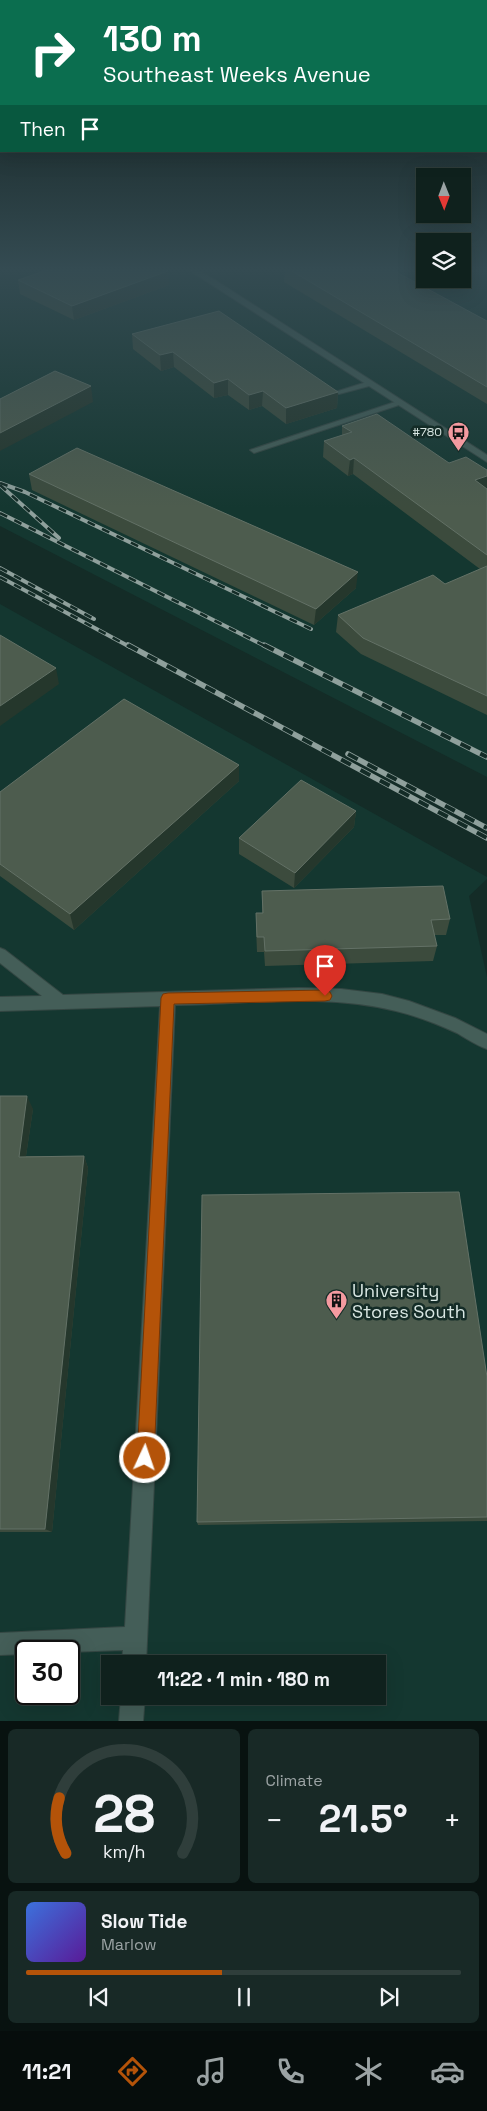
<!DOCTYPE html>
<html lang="en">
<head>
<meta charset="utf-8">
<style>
  body { margin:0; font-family:"Space Grotesk",sans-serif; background:#182926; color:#f1f3f6; height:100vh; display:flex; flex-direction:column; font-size:19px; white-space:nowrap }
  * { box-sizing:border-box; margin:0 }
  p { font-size:16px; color:#9ba3a4 }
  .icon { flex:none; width:28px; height:28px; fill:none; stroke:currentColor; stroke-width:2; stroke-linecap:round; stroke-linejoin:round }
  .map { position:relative; height:1721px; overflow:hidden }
  .sheet { display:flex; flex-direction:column; gap:8px; padding:8px; background:#081210; flex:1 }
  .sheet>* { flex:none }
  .hud { position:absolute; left:0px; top:0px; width:488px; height:152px; box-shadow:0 5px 20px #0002,0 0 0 1px #2f3e3b; background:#0b6e4f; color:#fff; overflow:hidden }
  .needle { width:32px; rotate:179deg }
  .buttons { position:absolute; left:416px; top:168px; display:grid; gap:10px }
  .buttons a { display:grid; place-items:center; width:55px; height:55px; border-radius:0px; background:#0f211d; box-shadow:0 5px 20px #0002,0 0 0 1px #2f3e3b; font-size:25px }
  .speed { position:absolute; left:15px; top:1640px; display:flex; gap:10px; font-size:25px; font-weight:700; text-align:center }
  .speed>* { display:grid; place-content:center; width:65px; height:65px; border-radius:50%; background:#0f211d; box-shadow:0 5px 20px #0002,0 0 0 1px #2f3e3b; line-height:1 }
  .speed .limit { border:2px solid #111; border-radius:8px; background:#fff; color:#111 }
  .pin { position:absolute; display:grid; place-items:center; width:42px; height:42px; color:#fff; margin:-51px -21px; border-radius:50% 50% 50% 0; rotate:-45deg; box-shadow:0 0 5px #0007 }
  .pin .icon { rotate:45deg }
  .me { position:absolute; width:55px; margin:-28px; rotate:3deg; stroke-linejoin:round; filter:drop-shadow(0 0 4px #0008) }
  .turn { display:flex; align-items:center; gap:18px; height:105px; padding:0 20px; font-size:22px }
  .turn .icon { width:65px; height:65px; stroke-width:2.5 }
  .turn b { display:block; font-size:35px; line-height:42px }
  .then { display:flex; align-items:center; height:48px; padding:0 20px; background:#0003; gap:10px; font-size:19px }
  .big { font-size:38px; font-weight:700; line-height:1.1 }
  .sheet .widget { flex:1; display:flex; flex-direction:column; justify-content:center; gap:8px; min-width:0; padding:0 18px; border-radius:8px; background:#182926 }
  .sheet .dial { align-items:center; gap:0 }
  .dial svg { height:130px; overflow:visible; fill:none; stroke:#2f3e3b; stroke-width:7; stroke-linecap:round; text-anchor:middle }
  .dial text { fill:#f1f3f6; stroke:none }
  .song { display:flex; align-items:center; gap:15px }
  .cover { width:60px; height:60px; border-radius:8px; background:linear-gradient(135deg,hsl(220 70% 55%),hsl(270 70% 35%)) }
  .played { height:5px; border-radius:2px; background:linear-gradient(90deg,#b45309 45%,#2f3e3b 45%) }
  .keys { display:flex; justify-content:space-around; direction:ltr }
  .heat { display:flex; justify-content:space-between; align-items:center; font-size:28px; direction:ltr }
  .sheet .tiles { flex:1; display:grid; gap:8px; grid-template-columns:1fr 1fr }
  .widget:last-child { grid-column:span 2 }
  .trip { position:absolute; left:101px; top:1655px; width:285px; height:50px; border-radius:0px; background:#0f211d; box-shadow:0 5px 20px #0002,0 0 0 1px #2f3e3b; font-weight:700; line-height:50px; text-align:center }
  .menu { display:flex; height:80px; justify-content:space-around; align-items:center; background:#060d0c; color:#9ba3a4 }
  .menu .icon { width:35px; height:35px }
  .menu .selected { color:#b45309 }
  .menu b { font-size:22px; color:#f1f3f6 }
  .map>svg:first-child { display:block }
  .built { fill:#143730; fill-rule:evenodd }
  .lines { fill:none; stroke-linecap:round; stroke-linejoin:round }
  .minor-casing { stroke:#344743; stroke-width:2 }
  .tertiary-casing { stroke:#344743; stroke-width:2 }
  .minor { fill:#445e58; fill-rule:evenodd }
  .tertiary { fill:#445e58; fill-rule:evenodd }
  .rail-far1-casing { stroke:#8fa09c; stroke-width:4 }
  .rail-casing { stroke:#8fa09c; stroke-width:5.5 }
  .rail-far1 { stroke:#142c27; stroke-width:2.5; stroke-dasharray:8; stroke-linecap:butt }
  .rail { stroke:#142c27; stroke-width:4; stroke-dasharray:11; stroke-linecap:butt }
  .wall { fill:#3c4b3d }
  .shaded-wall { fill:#25372c }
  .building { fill:#4d5c4e; stroke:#637166 }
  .route { fill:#b45309; stroke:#753606 }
  .labels { text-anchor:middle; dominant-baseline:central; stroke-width:5; stroke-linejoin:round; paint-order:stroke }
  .far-poi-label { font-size:12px; fill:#d9e7e3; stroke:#142c27; text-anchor:end }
  .near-poi-label { font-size:18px; fill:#d9e7e3; stroke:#142c27; text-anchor:start }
</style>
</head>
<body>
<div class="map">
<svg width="487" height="1721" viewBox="0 0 487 1721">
  <rect width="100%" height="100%" fill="#142c27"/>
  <g class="built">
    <path d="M0,267H425V279H462L463,267H487V777L0,526Z"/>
    <path d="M0,604L487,877V879L469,896L487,977V1721H0ZM26,1651H69V1694H26ZM110,1664H378V1696H110Z"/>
  </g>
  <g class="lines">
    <defs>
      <g id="minor">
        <path d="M370,381L374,383L373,385L339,394L335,392Z"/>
        <path d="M398,401L405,403L257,452L254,453L250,450Z"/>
        <path d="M0,948L5,950L63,995L299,988L341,989L382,994L409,1001L455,1018L487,1034V1049C476,1045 467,1039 457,1033C437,1024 417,1016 396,1011C325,993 248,1004 175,1005L146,1664H122L123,1650L69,1652L26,1651V1654L0,1655V1633L125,1627L160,1006L0,1011V997L42,996L0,963Z"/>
        <path d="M121,1696H145L143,1721H119Z"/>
      </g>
      <path id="tertiary" d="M184,267H192L215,280L487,455V462Z"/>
    </defs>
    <use href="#minor" class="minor-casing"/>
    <use href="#tertiary" class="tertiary-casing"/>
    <use href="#minor" class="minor"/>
    <use href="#tertiary" class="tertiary"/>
    <defs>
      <g id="rail-far1">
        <path d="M0,483L25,492L311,629"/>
        <path d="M0,485L59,538"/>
        <path d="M0,513L267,647"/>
        <path d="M0,568L94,619"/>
        <path d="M0,577L130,647"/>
      </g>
      <g id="rail">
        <path d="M128,645L487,838"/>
        <path d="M264,645L487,757"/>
        <path d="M348,754L487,828"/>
      </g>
    </defs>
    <use href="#rail-far1" class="rail-far1-casing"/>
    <use href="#rail" class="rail-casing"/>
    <use href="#rail-far1" class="rail-far1"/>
    <use href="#rail" class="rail"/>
  </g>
  <g class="wall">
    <path d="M285,267L487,321V404L284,282Z"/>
    <path d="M18,280L169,285L74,320L20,294Z"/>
    <path d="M132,334L338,392L337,408L286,424L262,406L249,410L228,395L214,398L174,367L161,371L133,349Z"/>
    <path d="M342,426L449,463L487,470V715L361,654L336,632L338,615L445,584L480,569L353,474L348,476L323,457L324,441L342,436Z"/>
    <path d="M29,474L356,588L314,625L32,490Z"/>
    <path d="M239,765V781L74,930L0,876V792Z"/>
    <path d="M356,811L354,827L294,888L239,854V838Z"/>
    <path d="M262,891L450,919L446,935H434L437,946L433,961L265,966L264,952H257L256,928V913H262Z"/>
    <path d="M0,1096L33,1109L26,1156H84L88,1168L52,1532H0Z"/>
    <path d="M487,1377V1521L198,1525L197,1522Z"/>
  </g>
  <g class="shaded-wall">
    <path d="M168,271L169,285L74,320L72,306Z"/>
    <path d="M173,352L174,367L161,371L160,355Z"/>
    <path d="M228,379V395L214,398V383Z"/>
    <path d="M91,386L93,402L0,451V433Z"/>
    <path d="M263,391L262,406L249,410V395Z"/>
    <path d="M338,392L337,408L286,424V408Z"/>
    <path d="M354,458L353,474L348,476L350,460Z"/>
    <path d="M487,476V491L475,480Z"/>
    <path d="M358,572L356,588L314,625L316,609Z"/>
    <path d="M56,668L59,684L0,726V706Z"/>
    <path d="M239,765V781L74,930L70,914Z"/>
    <path d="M356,811L354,827L294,888L295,873Z"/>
    <path d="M27,1096L33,1109L24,1169L19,1157Z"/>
    <path d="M84,1156L88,1168L52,1532L45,1529Z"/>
  </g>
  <g class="building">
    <path d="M56,267H157L168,271L72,306L18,280Z"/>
    <path d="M285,267H373L375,268L380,267H387L487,321V387Z"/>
    <path d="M219,311L338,392L286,408L263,391L249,395L228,379L214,383L173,352L160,355L132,334Z"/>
    <path d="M55,371L91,386L0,433V399Z"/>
    <path d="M377,414L449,463L466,457L487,470V476L475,480L487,489V555L354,458L350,460L324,441L352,432L342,426Z"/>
    <path d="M77,448L358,572L316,609L29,474Z"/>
    <path d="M487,566V696L363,638L338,615L433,575L445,584Z"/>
    <path d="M0,635L56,668L0,706Z"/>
    <path d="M124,699L239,765L70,914L0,864V792Z"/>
    <path d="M301,780L356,811L295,873L239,838Z"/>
    <path d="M443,886L450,919L431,920L437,946L265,951L264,937H257L256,913H263L262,891Z"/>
    <path d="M0,1096H27L19,1157L84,1156L45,1529H0Z"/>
    <path d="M459,1192L487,1377V1517L197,1522L202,1195Z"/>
  </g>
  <linearGradient id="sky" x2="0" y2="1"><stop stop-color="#0b1815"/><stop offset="0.53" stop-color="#344b52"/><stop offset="1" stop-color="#344b52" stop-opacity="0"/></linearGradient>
  <rect width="487" height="508" fill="url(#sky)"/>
  <path class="route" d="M325,990L330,992L332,996L330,1000L325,1001L174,1004L154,1458L151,1464L145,1466L139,1464L137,1458L161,998L163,994L168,993Z"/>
  <defs>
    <symbol id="bus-pin" viewBox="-11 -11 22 30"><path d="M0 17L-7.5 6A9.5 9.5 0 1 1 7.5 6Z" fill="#f49aa0" stroke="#142c27"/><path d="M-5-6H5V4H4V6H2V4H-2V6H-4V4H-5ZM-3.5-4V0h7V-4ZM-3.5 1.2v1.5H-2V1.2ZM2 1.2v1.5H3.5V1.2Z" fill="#111"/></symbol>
    <symbol id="building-pin" viewBox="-11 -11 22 30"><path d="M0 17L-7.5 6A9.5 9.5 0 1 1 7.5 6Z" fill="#f49aa0" stroke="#142c27"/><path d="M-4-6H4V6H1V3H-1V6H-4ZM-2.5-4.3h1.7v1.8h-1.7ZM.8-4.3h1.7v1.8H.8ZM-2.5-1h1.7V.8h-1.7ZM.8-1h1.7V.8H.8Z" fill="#111"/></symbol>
  </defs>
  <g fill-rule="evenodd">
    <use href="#bus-pin" x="446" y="420" width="25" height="34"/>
    <use href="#building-pin" x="324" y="1288" width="25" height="34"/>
  </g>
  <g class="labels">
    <g class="far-poi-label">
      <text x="442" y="432">#780</text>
    </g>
    <g class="near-poi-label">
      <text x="352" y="1290">University<tspan x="352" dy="21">Stores South</tspan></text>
    </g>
  </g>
</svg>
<div class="buttons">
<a><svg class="needle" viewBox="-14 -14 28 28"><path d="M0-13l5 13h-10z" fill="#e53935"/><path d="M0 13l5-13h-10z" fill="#9ba3a4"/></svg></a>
<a><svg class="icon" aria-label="layers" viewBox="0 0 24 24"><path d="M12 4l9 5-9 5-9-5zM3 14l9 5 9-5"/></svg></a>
</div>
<div class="speed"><div class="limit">30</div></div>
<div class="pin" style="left:325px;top:996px;background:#d93025"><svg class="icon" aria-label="arrive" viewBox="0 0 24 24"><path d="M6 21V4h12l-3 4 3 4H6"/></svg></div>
<svg class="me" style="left:145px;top:1458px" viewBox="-20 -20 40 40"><circle r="17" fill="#b45309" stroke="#fff" stroke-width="3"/><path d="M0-11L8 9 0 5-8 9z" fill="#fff"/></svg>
<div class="trip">11:22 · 1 min · 180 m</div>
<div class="hud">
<div class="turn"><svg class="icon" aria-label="right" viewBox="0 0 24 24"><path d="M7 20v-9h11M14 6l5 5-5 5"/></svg><div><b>130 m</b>Southeast Weeks Avenue</div></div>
<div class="then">Then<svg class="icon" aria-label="arrive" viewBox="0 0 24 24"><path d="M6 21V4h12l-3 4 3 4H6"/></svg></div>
</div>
</div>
<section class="sheet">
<div class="tiles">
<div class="widget dial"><svg viewBox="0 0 100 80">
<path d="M14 69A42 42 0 1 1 86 69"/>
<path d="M14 69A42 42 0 0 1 10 35" stroke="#b45309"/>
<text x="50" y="56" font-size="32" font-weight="700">28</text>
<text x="50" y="72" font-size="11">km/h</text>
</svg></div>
<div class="widget"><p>Climate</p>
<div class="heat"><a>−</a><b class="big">21.5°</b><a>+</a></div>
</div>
<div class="widget">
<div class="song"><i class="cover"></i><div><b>Slow Tide</b><p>Marlow</p></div></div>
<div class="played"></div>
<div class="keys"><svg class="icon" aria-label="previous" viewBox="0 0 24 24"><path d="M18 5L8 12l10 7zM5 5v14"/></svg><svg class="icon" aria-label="pause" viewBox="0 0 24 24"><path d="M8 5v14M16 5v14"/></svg><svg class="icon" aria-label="next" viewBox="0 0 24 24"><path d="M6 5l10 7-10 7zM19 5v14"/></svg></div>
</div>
</div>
</section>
<nav class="menu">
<b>11:21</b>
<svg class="icon selected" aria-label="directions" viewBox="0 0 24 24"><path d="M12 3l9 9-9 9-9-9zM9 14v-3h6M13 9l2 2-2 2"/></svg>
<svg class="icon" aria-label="music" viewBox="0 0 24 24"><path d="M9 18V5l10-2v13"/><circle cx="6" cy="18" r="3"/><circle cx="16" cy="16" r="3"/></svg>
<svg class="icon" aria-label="phone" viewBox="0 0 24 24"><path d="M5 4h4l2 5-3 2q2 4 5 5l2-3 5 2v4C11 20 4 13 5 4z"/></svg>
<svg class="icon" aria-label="climate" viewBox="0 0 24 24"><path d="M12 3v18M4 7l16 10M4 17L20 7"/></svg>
<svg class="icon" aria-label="car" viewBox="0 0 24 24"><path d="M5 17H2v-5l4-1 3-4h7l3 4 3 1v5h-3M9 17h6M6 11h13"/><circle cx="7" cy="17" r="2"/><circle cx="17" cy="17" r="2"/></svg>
</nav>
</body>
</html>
